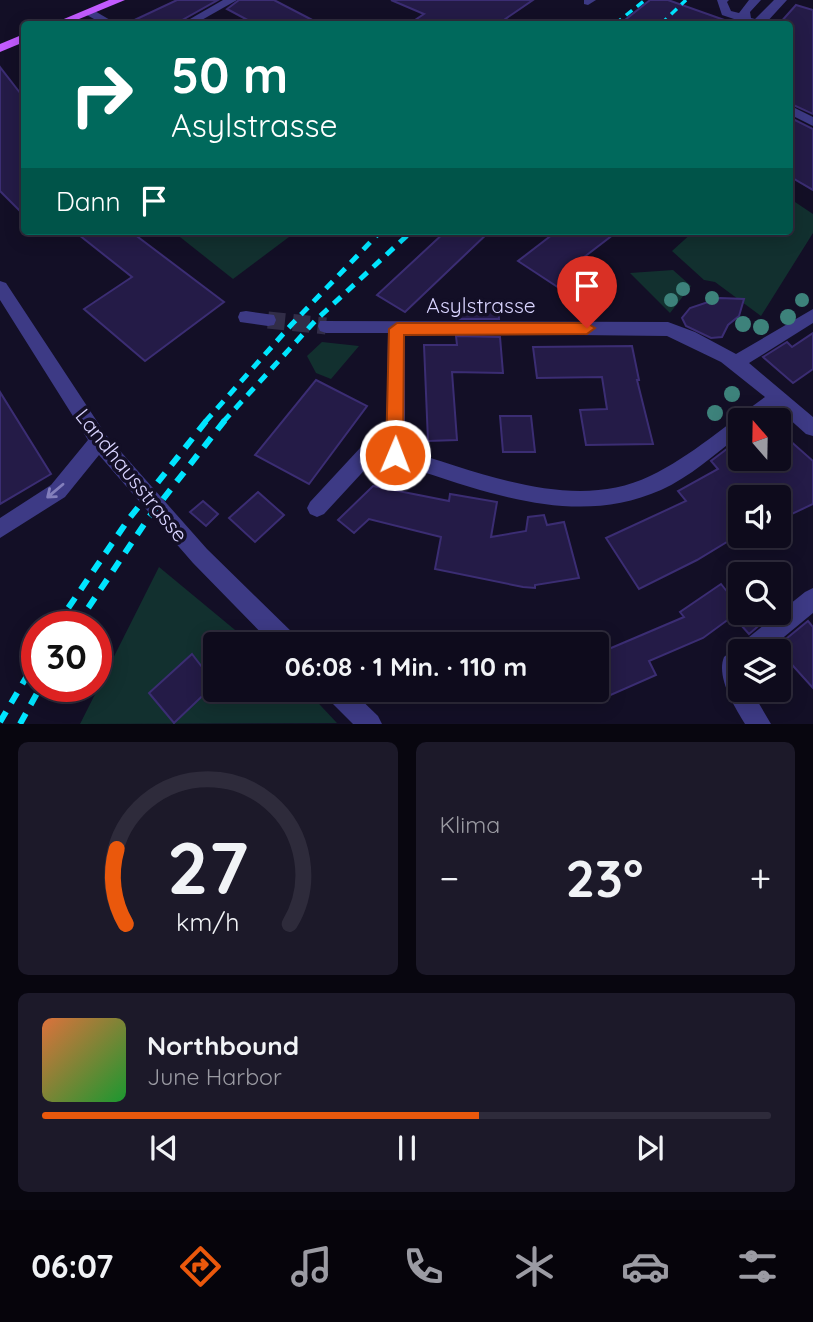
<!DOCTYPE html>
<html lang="de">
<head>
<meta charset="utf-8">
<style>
  body { margin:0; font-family:Quicksand,sans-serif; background:#1c1929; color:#f1f3f6; height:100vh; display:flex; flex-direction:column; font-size:26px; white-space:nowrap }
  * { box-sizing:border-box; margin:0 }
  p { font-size:23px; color:#9b9ba3 }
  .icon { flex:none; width:38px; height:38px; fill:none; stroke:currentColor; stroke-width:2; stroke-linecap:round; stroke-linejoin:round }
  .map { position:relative; height:724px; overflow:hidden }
  .sheet { display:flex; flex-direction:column; gap:18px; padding:18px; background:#08060f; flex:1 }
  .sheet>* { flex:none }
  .banner { position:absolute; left:21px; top:21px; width:772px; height:214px; border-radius:7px; box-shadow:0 4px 18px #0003,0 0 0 2px #2e2b3b; background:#00695c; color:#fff; overflow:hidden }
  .needle { width:46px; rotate:340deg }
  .controls { position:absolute; left:728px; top:408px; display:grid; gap:14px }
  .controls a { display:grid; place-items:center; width:63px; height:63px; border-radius:7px; background:#0e0b1c; box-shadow:0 4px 18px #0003,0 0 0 2px #2e2b3b; font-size:35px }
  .speed { position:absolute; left:21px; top:611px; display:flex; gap:14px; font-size:35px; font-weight:700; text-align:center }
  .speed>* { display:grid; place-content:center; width:91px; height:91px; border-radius:50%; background:#0e0b1c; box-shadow:0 4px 18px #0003,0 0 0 2px #2e2b3b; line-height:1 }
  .speed .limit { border:10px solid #d22; background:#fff; color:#111 }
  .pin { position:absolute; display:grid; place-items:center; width:60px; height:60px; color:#fff; margin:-72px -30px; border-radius:50% 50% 50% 0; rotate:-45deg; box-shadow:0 0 7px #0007 }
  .pin .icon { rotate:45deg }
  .me { position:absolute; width:77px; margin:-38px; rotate:1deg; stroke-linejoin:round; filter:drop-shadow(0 0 5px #0008) }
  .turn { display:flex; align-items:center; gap:24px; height:147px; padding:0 35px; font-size:32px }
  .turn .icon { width:91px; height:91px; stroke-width:2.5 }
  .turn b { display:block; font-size:49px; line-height:60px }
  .then { display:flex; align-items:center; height:66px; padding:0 35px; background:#0003; gap:14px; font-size:26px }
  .big { font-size:52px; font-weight:700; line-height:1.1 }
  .sheet .card { flex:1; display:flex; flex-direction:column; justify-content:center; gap:10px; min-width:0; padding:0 24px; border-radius:10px; background:#1c1929 }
  .sheet .dial { align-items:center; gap:0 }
  .dial svg { height:182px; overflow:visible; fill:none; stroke:#2e2b3b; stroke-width:7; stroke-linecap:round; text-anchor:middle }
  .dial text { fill:#f1f3f6; stroke:none }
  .song { display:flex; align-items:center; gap:21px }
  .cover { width:84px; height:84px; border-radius:10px; background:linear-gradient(135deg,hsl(20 70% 55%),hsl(130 70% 35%)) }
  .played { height:7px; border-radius:4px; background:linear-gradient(90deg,#ea580c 60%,#2e2b3b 60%) }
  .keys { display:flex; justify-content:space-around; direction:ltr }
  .heat { display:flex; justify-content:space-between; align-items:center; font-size:38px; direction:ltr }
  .sheet .tiles { flex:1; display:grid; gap:18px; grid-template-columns:1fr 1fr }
  .card:last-child { grid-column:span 2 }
  .trip { position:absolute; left:203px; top:632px; width:406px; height:70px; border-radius:7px; background:#0e0b1c; box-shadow:0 4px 18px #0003,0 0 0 2px #2e2b3b; font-weight:700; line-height:70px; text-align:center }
  .tab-bar { display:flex; height:112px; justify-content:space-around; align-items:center; background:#06040b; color:#9b9ba3 }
  .tab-bar .icon { width:49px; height:49px }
  .tab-bar .active { color:#ea580c }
  .tab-bar b { font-size:32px; color:#f1f3f6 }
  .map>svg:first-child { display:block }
  .green { fill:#12302f }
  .building { fill:#241b47; stroke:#3b2d73; stroke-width:2 }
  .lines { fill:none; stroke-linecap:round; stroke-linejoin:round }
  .minor-tunnel { stroke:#312d47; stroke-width:17; stroke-dasharray:17 8; stroke-linecap:butt }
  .minor { fill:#3d3a85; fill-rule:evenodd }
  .major { fill:#c25bff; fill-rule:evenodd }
  .rail-far2 { stroke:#00e5ff; stroke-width:3.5; stroke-dasharray:8 6; stroke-linecap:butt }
  .rail-far1 { stroke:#00e5ff; stroke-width:5; stroke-dasharray:10 8; stroke-linecap:butt }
  .rail { stroke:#00e5ff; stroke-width:6; stroke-dasharray:12 10; stroke-linecap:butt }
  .tree { fill:#3d827b }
  .oneway { stroke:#837fbc }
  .route { fill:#ea580c; stroke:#983908; stroke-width:2 }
  .labels { text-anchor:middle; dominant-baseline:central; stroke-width:7; stroke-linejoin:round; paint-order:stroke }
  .street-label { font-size:21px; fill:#d9d4ff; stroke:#130f26 }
</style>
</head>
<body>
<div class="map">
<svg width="813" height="724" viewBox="0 0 813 724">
  <rect width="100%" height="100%" fill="#130f26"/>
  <g class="green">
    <path d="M789,198L813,214V233L761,316L715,282L704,280L672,251L694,231H789Z"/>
    <path d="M189,231H297L233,279L180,237Z"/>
    <path d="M673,270L691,286L670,313L630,273Z"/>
    <path d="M322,342L359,346L331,379L316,373L307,356Z"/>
    <path d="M159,567L252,644H215V690H306L337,723L80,724Z"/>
  </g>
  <g class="building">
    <path d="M177,0H218L175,24H126Z"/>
    <path d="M239,0H274L320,24H255L227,9Z"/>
    <path d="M391,0H533L498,24H409L424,14Z"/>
    <path d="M650,0H668L730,22V24H620Z"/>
    <path d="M796,5L813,10V114L789,103V24H779Z"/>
    <path d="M0,67L24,98V215L0,191Z"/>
    <path d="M789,117L813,129V190L789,176Z"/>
    <path d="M74,231H130L224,302L145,361L84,309L132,277Z"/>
    <path d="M446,231H490L405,312L377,295Z"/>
    <path d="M557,231H618L579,261L615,285L588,307L518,261Z"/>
    <path d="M720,298L744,299L739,316L728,325L722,337L711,338L686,326L682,318L690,308Z"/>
    <path d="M498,302L499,319H455L453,303Z"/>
    <path d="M813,333V369L793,383L763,357L787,342L792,347Z"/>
    <path d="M456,336L500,337L503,373L452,372L457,440L428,441L424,345H457Z"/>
    <path d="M632,346L639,380H637L653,444L586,445L580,410L607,409L602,377L537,378L533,347Z"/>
    <path d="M316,380L367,406L309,484L255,455Z"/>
    <path d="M0,392L51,474L0,504Z"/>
    <path d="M500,416H531L535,452H503Z"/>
    <path d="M779,431L813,461V504L779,520V497H740V534L697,560L639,589L606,538L686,501L678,491L718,469L711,461L740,439V458H779Z"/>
    <path d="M373,486L449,501L450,494L497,502L491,537L526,531L528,517L544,515L547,525L564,522L579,578L535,585V588L523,587L435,569L441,537L369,519L354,533L338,520Z"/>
    <path d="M258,492L284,515L255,542L229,518Z"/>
    <path d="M203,501L218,514L206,526L190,512Z"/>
    <path d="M721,584L729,594L740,586L738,612H775L749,634L733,616L703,638L649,661L656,675L597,701V654L684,617L680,612Z"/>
    <path d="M808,621L813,627V688L776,647Z"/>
    <path d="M192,654L215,684L174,723L149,693Z"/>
  </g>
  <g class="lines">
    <path class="minor-tunnel" d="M268,320L326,326"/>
    <g class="minor">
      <path d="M223,0H237L200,21L190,19Z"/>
      <path d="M584,0H596L588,5L584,4Z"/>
      <path d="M717,0H729L727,2L731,11L739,13L749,0H761L750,12L751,18L755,19L774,0H787L765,24H749L722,15Z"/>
      <path d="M85,10H93L117,24H103L85,14Z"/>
      <path d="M789,105L813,117V126L789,114Z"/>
      <path d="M0,281L6,283L106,435L207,549L296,636L299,644H272L193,563L99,455L65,497L0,538V518L51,485L88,440L0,300Z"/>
      <path d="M813,309V323L749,363L813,417V436L806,434L777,408L760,420H740V435C715,454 690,477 661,490C598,518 534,506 470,487C437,477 406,464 372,462L324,514L317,517L310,514L307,508L310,502L361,447L368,445L386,446L388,333H326L320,331L318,326L320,321L668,322L695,332L736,354ZM405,333L667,336L721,362L765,397C728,423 692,456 650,476C574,513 479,472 405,450Z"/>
      <path d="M246,311L274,315L276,320L274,325L268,326L240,322L238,317L240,312Z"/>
      <path d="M813,588V613L767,651H740V690H751L771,724H745C734,706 716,677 724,657L805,592Z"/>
      <path d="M323,690H351L378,716L382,724H353L327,698Z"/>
    </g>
    <g class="major">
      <path d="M109,0H125L67,24H52Z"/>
      <path d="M24,34V42L0,52V44Z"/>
    </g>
    <g class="rail-far2">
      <path d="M615,24L645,0"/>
      <path d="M661,24L686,0"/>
    </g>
    <g class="rail-far1">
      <path d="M205,422L292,324L381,231"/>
      <path d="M223,422L316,320L412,231"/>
    </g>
    <g class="rail">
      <path d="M56,626L128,520L207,420"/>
      <path d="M76,626L149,517L225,420"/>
      <path d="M0,722L37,659"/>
      <path d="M20,724L41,686"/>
    </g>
  </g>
  <g class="tree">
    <circle cx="683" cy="289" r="7"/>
    <circle cx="712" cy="298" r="7"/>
    <circle cx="671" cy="300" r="7"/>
    <circle cx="802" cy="300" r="7"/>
    <circle cx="788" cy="317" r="8"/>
    <circle cx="743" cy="324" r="8"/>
    <circle cx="761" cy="327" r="8"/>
    <circle cx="732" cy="394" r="8"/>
    <circle cx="715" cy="413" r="8"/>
  </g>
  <defs><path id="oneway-shaft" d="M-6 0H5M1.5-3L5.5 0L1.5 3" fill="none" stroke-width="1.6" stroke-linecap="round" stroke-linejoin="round" transform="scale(1.75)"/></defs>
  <use class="oneway" href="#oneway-shaft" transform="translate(55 491) rotate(140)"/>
  <path class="route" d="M397,323H587L595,328L587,334L404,335L403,455L401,460L395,462L388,460L386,455L389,329Z"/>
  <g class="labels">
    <g class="street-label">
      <text x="481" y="305">Asylstrasse</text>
      <text transform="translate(132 475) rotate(51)">Landhausstrasse</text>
    </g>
  </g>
</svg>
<div class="controls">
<a><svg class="needle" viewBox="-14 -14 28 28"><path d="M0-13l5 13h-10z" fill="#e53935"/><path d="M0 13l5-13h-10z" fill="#9b9ba3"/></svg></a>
<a><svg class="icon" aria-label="sound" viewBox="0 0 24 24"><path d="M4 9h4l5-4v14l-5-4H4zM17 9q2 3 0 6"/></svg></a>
<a><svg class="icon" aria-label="search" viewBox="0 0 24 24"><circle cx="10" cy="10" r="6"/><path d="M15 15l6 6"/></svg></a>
<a><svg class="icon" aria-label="layers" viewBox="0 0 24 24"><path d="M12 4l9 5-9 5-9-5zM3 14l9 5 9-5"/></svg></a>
</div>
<div class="speed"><div class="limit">30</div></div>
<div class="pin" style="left:587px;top:328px;background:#d93025"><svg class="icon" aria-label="arrive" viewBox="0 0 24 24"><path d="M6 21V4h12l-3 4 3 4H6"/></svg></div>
<svg class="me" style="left:395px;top:455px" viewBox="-20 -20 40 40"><circle r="17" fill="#ea580c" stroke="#fff" stroke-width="3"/><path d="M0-11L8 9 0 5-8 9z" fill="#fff"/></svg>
<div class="trip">06:08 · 1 Min. · 110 m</div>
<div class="banner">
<div class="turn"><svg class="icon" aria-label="right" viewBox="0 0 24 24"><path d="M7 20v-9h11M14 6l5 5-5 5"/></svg><div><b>50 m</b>Asylstrasse</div></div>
<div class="then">Dann<svg class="icon" aria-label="arrive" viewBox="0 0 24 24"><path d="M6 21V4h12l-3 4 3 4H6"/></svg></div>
</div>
</div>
<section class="sheet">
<div class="tiles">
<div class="card dial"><svg viewBox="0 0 100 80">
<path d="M14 69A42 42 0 1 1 86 69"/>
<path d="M14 69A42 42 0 0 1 10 36" stroke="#ea580c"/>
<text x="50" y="56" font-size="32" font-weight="700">27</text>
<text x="50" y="72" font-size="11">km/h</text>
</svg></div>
<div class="card"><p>Klima</p>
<div class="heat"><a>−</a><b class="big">23°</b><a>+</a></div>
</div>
<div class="card">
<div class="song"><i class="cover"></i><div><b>Northbound</b><p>June Harbor</p></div></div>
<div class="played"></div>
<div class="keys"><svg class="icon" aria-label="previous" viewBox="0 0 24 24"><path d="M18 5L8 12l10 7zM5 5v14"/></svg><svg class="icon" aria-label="pause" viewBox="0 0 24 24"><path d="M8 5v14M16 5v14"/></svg><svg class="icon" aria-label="next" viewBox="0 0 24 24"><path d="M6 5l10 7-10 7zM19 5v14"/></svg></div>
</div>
</div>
</section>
<nav class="tab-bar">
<b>06:07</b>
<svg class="icon active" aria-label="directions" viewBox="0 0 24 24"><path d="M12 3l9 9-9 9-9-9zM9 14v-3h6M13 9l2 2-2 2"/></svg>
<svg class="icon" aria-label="music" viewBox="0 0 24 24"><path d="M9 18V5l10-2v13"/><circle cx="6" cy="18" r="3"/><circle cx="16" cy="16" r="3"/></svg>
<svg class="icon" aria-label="phone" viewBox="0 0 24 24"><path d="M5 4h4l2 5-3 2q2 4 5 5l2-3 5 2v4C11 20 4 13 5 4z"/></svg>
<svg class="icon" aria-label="climate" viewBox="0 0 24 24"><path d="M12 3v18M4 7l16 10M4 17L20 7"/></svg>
<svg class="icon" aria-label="car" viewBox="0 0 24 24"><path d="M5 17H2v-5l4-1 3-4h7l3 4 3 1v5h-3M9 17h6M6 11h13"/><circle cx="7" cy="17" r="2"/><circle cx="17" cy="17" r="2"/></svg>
<svg class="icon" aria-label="filters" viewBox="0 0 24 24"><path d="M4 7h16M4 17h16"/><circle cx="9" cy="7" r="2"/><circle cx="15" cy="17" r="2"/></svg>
</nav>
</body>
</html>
